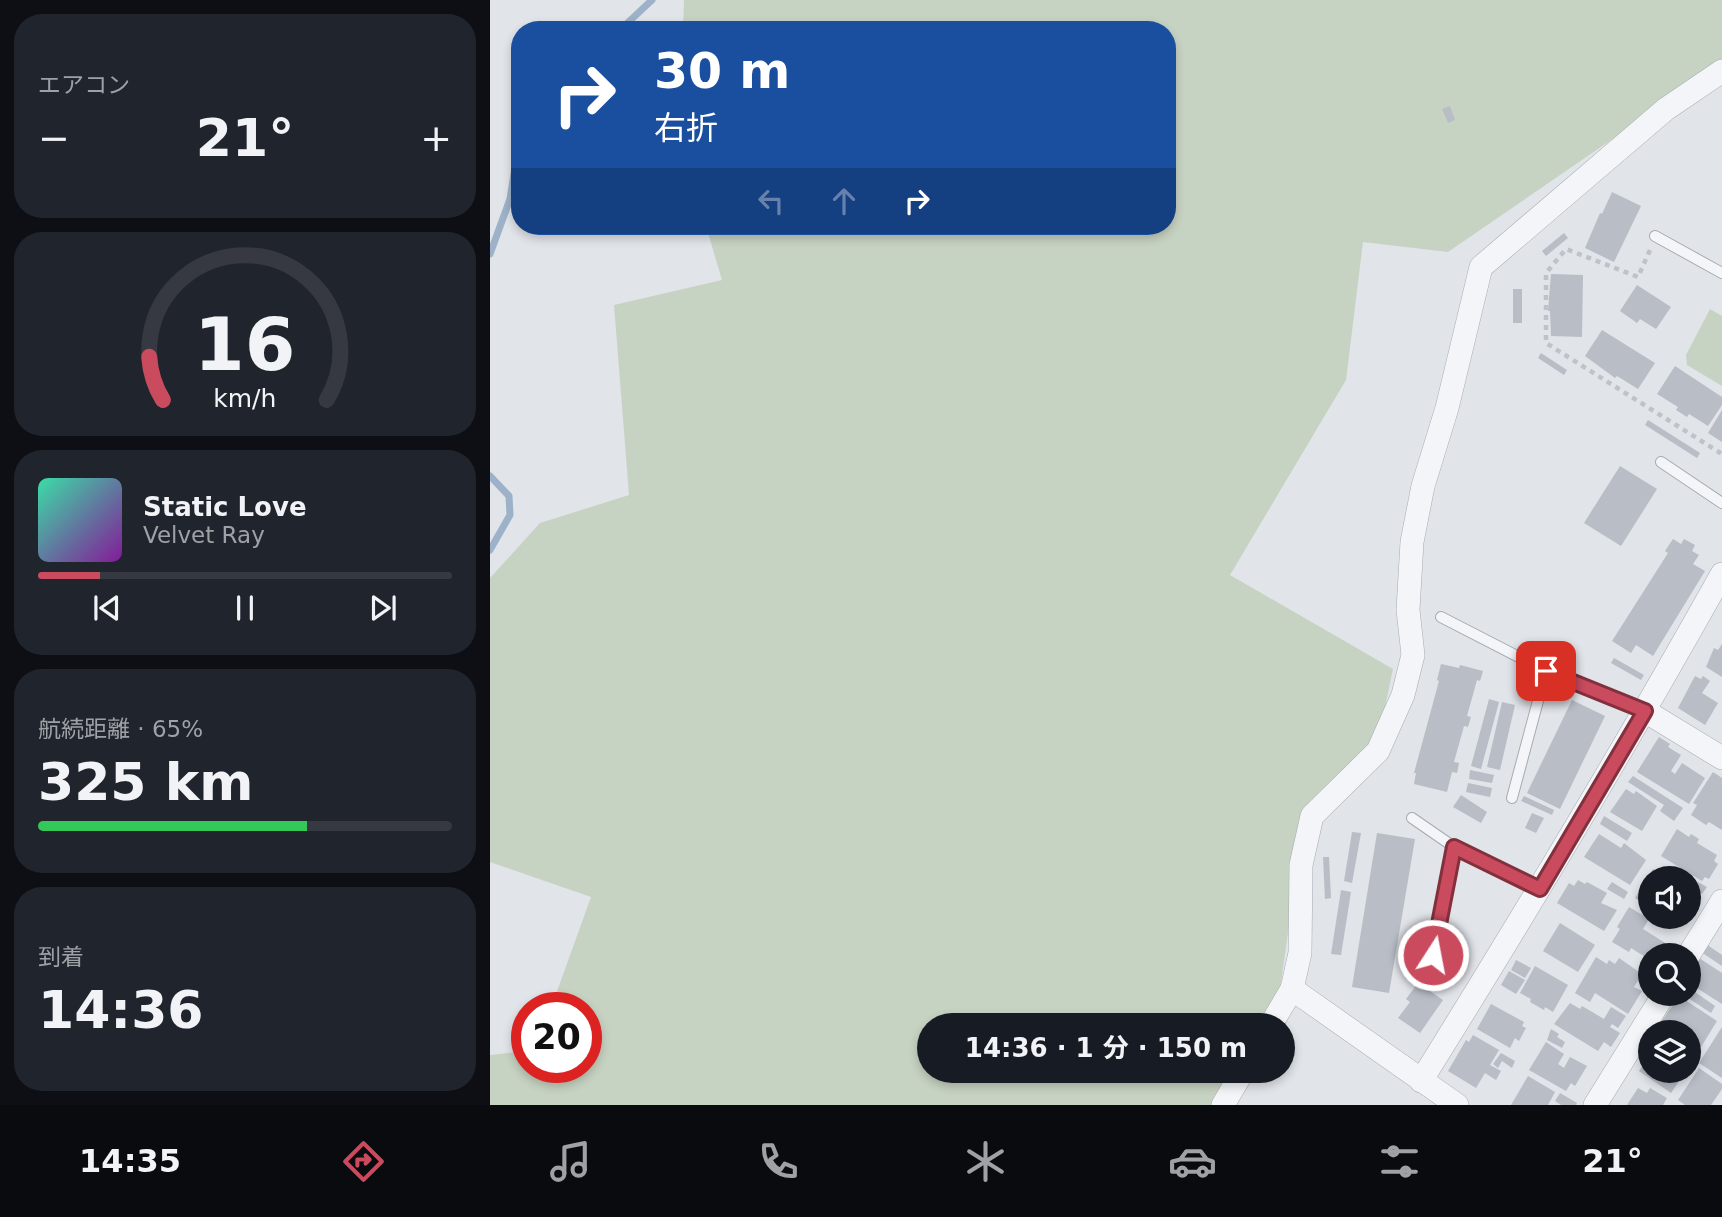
<!DOCTYPE html>
<html lang="ja">
<head>
<meta charset="utf-8">
<style>
  body { margin:0; font-family:"DejaVu Sans","Noto Sans JP",sans-serif; background:#20242c; color:#f1f3f6; height:100vh; display:flex; flex-direction:column; font-size:26px; white-space:nowrap }
  * { box-sizing:border-box; margin:0 }
  p { font-size:23px; color:#9ea1a6 }
  .icon { flex:none; width:38px; height:38px; fill:none; stroke:currentColor; stroke-width:2; stroke-linecap:round; stroke-linejoin:round }
  .map { position:relative; flex:1; overflow:hidden }
  .panel { display:flex; flex-direction:column; gap:14px; padding:14px; background:#0d0f14; width:490px }
  .panel>* { flex:none }
  .hud { position:absolute; left:21px; top:21px; width:665px; height:214px; border-radius:28px; box-shadow:0 4px 10px #0003; background:#1a4fa0; color:#fff; overflow:hidden }
  .tools { position:absolute; left:1148px; top:866px; display:grid; gap:14px }
  .tools a { display:grid; place-items:center; width:63px; height:63px; border-radius:50%; background:#171b24; box-shadow:0 4px 10px #0003; font-size:35px }
  .speed { position:absolute; left:21px; top:992px; display:flex; gap:14px; font-size:35px; font-weight:700; text-align:center }
  .speed>* { display:grid; place-content:center; width:91px; height:91px; border-radius:50%; background:#171b24; box-shadow:0 4px 10px #0003; line-height:1 }
  .speed .limit { border:10px solid #d22; background:#fff; color:#111 }
  .pin { position:absolute; display:grid; place-items:center; width:60px; height:60px; color:#fff; margin:-30px; border-radius:14px; box-shadow:0 4px 10px #0006 }
  .me { position:absolute; width:77px; margin:-38px; rotate:11deg; stroke-linejoin:round; filter:drop-shadow(0 0 5px #0008) }
  .turn { display:flex; align-items:center; gap:24px; height:147px; padding:0 28px; font-size:32px }
  .turn .icon { width:91px; height:91px; stroke-width:2.5 }
  .turn b { display:block; font-size:49px; line-height:60px }
  .lanes { display:flex; align-items:center; height:66px; padding:0 28px; background:#0003; justify-content:center; gap:35px; direction:ltr }
  .lanes .off { opacity:.35 }
  .big { font-size:52px; font-weight:700; line-height:1.1 }
  .panel .widget { flex:1; display:flex; flex-direction:column; justify-content:center; gap:10px; min-width:0; padding:0 24px; border-radius:28px; background:#20242c }
  .panel .dial { align-items:center; gap:0 }
  .dial svg { height:182px; overflow:visible; fill:none; stroke:#363941; stroke-width:7; stroke-linecap:round; text-anchor:middle }
  .dial text { fill:#f1f3f6; stroke:none }
  .song { display:flex; align-items:center; gap:21px }
  .cover { width:84px; height:84px; border-radius:10px; background:linear-gradient(135deg,hsl(160 70% 55%),hsl(290 70% 35%)) }
  .played { height:7px; border-radius:4px; background:linear-gradient(90deg,#ca4a5e 15%,#363941 15%) }
  .keys { display:flex; justify-content:space-around; direction:ltr }
  .heat { display:flex; justify-content:space-between; align-items:center; font-size:38px; direction:ltr }
  .charge { height:10px; border-radius:5px; background:linear-gradient(90deg,#34c759 65%,#363941 0) }
  .trip { position:absolute; left:427px; top:1013px; width:378px; height:70px; border-radius:35px; background:#171b24; box-shadow:0 4px 10px #0003; font-weight:700; line-height:70px; text-align:center }
  .tab-bar { display:flex; height:112px; justify-content:space-around; align-items:center; background:#090b0e; color:#9ea1a6 }
  .tab-bar .icon { width:49px; height:49px }
  .tab-bar .on { color:#ca4a5e }
  .tab-bar b { font-size:32px; color:#f1f3f6 }
  main { display:flex; flex:1; min-height:0 }
  .map>svg:first-child { display:block }
  .green { fill:#c7d3c2 }
  .lines { fill:none; stroke-linecap:round; stroke-linejoin:round }
  .stream { stroke:#9db2c8; stroke-width:7 }
  .building { fill:#b8bdc6 }
  .lane-casing { stroke:#a6abb3; stroke-width:12 }
  .street-casing { stroke:#a6abb3; stroke-width:24 }
  .path { stroke:#bfc2c8; stroke-width:4.5; stroke-dasharray:5 5; stroke-linecap:butt }
  .lane { stroke:#f4f5f8; stroke-width:10 }
  .street { stroke:#f4f5f8; stroke-width:23 }
  .route-casing { stroke:#83303d; stroke-width:18 }
  .route { stroke:#ca4a5e; stroke-width:12 }
</style>
</head>
<body>
<main>
<section class="panel">
<div class="widget"><p>エアコン</p>
<div class="heat"><a>−</a><b class="big">21°</b><a>+</a></div>
</div>
<div class="widget dial"><svg viewBox="0 0 100 80">
<path d="M14 69A42 42 0 1 1 86 69"/>
<path d="M14 69A42 42 0 0 1 8 50" stroke="#ca4a5e"/>
<text x="50" y="56" font-size="32" font-weight="700">16</text>
<text x="50" y="72" font-size="11">km/h</text>
</svg></div>
<div class="widget">
<div class="song"><i class="cover"></i><div><b>Static Love</b><p>Velvet Ray</p></div></div>
<div class="played"></div>
<div class="keys"><svg class="icon" aria-label="previous" viewBox="0 0 24 24"><path d="M18 5L8 12l10 7zM5 5v14"/></svg><svg class="icon" aria-label="pause" viewBox="0 0 24 24"><path d="M8 5v14M16 5v14"/></svg><svg class="icon" aria-label="next" viewBox="0 0 24 24"><path d="M6 5l10 7-10 7zM19 5v14"/></svg></div>
</div>
<div class="widget"><p>航続距離 · 65%</p><b class="big">325 km</b><div class="charge"></div></div>
<div class="widget"><p>到着</p><b class="big">14:36</b></div>
</section>
<div class="map">
<svg width="1232" height="1105" viewBox="0 0 1232 1105">
  <rect width="100%" height="100%" fill="#e1e4e9"/>
  <g class="green">
    <path d="M194,0H1232V68L1223,70L958,252L873,242L856,380L740,575L903,669L887,745L812,834L785,1025L439,1026V1071H752L727,1105H0V1055L37,1051V1068H96V1008H61L101,897L0,862V578L50,523L139,495L124,305L232,280L216,226H677V30H193Z"/>
    <path d="M1220,309L1232,316V386L1197,365L1196,355Z"/>
  </g>
  <g class="lines">
    <g class="stream">
      <path d="M130,30L162,0"/>
      <path d="M0,254L20,199L30,136"/>
      <path d="M0,476L19,496L20,515L0,550"/>
    </g>
  </g>
  <g class="building">
    <path d="M960,106L965,120L958,123L952,109Z"/>
    <path d="M1122,192L1151,206L1124,262L1095,248L1110,213L1112,214Z"/>
    <path d="M1074,233L1078,238L1056,256L1052,251Z"/>
    <path d="M1061,274L1093,275L1092,337L1061,336L1060,311H1058Z"/>
    <path d="M1147,285L1181,307L1166,329L1150,319L1147,323L1130,311Z"/>
    <rect x="1023" y="289" width="9" height="34"/>
    <path d="M1112,330L1165,363L1148,389L1127,376L1125,378L1095,356Z"/>
    <path d="M1051,353L1077,370L1074,375L1048,358Z"/>
    <path d="M1185,366L1232,397V405L1218,426L1199,414L1197,417L1186,410L1188,407L1167,394Z"/>
    <path d="M1232,410V442L1218,433Z"/>
    <path d="M1158,420L1210,453L1207,458L1155,425Z"/>
    <path d="M1130,466L1167,489L1131,546L1094,523Z"/>
    <path d="M1183,539L1191,544L1194,539L1205,545L1202,551L1209,555L1203,564L1215,571L1163,656L1146,645L1141,653L1122,641L1178,553L1175,551Z"/>
    <path d="M1232,644V677L1216,667L1224,648L1228,650Z"/>
    <path d="M1124,658L1154,675L1151,680L1121,663Z"/>
    <path d="M951,664L969,668L970,665L993,671L990,681L987,680L977,716L981,717L978,727L974,726L964,762L969,763L967,773L962,772L957,792L924,784L926,773H924L949,681L947,680Z"/>
    <path d="M1205,676L1211,679L1213,676L1220,681L1212,693L1228,703L1215,725L1188,708Z"/>
    <path d="M999,699L1009,702L991,769L981,766Z"/>
    <path d="M1082,700L1115,716L1070,809L1037,793Z"/>
    <path d="M1012,702L1025,705L1010,770L997,767Z"/>
    <path d="M1169,737L1180,744L1178,747L1191,755L1181,771L1185,774L1192,763L1215,778L1199,804L1147,772Z"/>
    <path d="M980,770L1004,775L1002,783L979,779Z"/>
    <path d="M1223,772L1232,778V830L1219,822L1216,825L1201,815L1207,805L1203,803Z"/>
    <path d="M1143,776L1193,808L1184,821L1170,811L1174,805L1138,782Z"/>
    <path d="M978,783L1002,788L1000,797L976,792Z"/>
    <path d="M1136,789L1144,794L1146,791L1167,806L1152,831L1120,812Z"/>
    <path d="M971,795L997,812L991,823L963,807Z"/>
    <path d="M1034,796L1064,810L1062,815L1031,801Z"/>
    <path d="M1042,813L1054,818L1046,833L1035,828Z"/>
    <path d="M1114,816L1142,833L1137,841L1110,824Z"/>
    <path d="M1187,829L1199,837L1201,834L1209,839L1207,843L1227,855L1224,861L1228,864L1219,879L1215,877L1212,881L1171,856Z"/>
    <path d="M862,832L871,833L862,883L854,881Z"/>
    <path d="M887,833L925,839L899,993L862,987Z"/>
    <path d="M1109,834L1131,848L1134,843L1156,860L1140,885L1094,857Z"/>
    <path d="M833,857H839L841,898L835,899Z"/>
    <path d="M1163,869L1179,878H1160V908L1145,898Z"/>
    <path d="M1202,879L1217,887L1212,894L1199,886Z"/>
    <path d="M1088,880L1095,884L1097,882L1117,893L1111,903L1127,910L1114,931L1067,903L1079,883L1084,886Z"/>
    <path d="M1122,882L1138,892L1134,899L1117,889Z"/>
    <path d="M851,890L861,892L851,955L841,954Z"/>
    <path d="M1139,907L1159,919L1153,929L1180,946L1175,956H1160V960L1141,948L1139,952L1122,942L1130,929L1127,927Z"/>
    <path d="M1070,923L1105,945L1088,972L1053,951Z"/>
    <path d="M1216,944L1232,955V966L1211,952Z"/>
    <path d="M1106,957L1117,964L1119,960L1125,964L1129,958L1152,974L1144,987L1152,991L1138,1014L1105,993L1100,1002L1085,993Z"/>
    <path d="M1209,958L1232,973V1004L1199,983V974Z"/>
    <path d="M1026,960L1041,968L1035,978L1021,970Z"/>
    <path d="M1045,966L1078,985L1063,1012L1055,1007L1054,1010L1040,1002L1041,999L1030,993Z"/>
    <path d="M1019,971L1035,980L1026,994L1011,985Z"/>
    <path d="M928,983L953,1000L930,1033L908,1018L920,1002L916,999Z"/>
    <path d="M1199,988L1225,1006L1221,1013L1192,994H1199Z"/>
    <path d="M1189,996L1227,1021L1211,1047L1209,1045L1207,1048L1199,1043V1032H1187L1171,1022Z"/>
    <path d="M1080,1003L1090,1009L1092,1006L1114,1019L1121,1007L1136,1016L1128,1028L1122,1024L1120,1027L1130,1033L1121,1047L1114,1042L1108,1051L1064,1024Z"/>
    <path d="M1001,1004L1034,1022L1032,1026L1036,1028L1029,1041L1025,1038L1020,1048L987,1029Z"/>
    <path d="M1232,1027V1078L1209,1063Z"/>
    <path d="M1061,1029L1069,1034L1067,1037L1075,1042L1072,1048L1057,1040Z"/>
    <path d="M983,1035L1009,1050L1000,1065L1011,1071L1006,1080L995,1073L986,1088L958,1071L976,1040L979,1042Z"/>
    <path d="M1056,1042L1074,1054L1068,1064L1074,1068L1080,1057L1097,1066L1085,1086L1081,1083L1076,1091L1039,1070Z"/>
    <path d="M1011,1053L1025,1061L1022,1068L1012,1061L1008,1068L1003,1064Z"/>
    <path d="M1160,1055V1071H1196L1181,1093L1149,1071Z"/>
    <path d="M1209,1068L1232,1084V1089L1221,1105H1195L1188,1100Z"/>
    <path d="M1038,1076L1065,1092L1058,1105H1021Z"/>
    <path d="M1148,1088L1157,1093L1160,1088L1177,1098L1173,1105H1137Z"/>
    <path d="M1070,1093L1087,1103L1086,1105H1071L1065,1101Z"/>
  </g>
  <g class="lines">
    <defs>
      <g id="lane">
        <path d="M1165,236L1232,273"/>
        <path d="M1171,462L1232,503"/>
        <path d="M951,617L1056,671L1155,711"/>
        <path d="M1022,798L1056,671"/>
        <path d="M922,818L964,847L1050,889"/>
        <path d="M943,955L964,847"/>
      </g>
      <g id="street">
        <path d="M1155,711L1232,758"/>
        <path d="M1198,956L1232,901"/>
        <path d="M802,989L810,953L811,865L822,816L888,751L913,695L923,655L918,610L922,542L933,486L957,408L991,267L1176,109L1232,71"/>
        <path d="M780,1026L802,989L967,1105"/>
        <path d="M931,1081C1035,914 1136,746 1232,574"/>
        <path d="M733,1105L753,1071"/>
        <path d="M1105,1105L1174,994"/>
      </g>
    </defs>
    <use href="#lane" class="lane-casing"/>
    <use href="#street" class="street-casing"/>
    <path class="path" d="M1160,250L1148,277L1076,249L1056,273V343L1232,454"/>
    <use href="#lane" class="lane"/>
    <use href="#street" class="street"/>
  </g>
  <g class="lines">
    <defs>
      <path id="route" d="M943,955L964,847L1050,889L1155,711L1056,671"/>
    </defs>
    <use href="#route" class="route-casing"/>
    <use href="#route" class="route"/>
  </g>
</svg>
<div class="tools">
<a><svg class="icon" aria-label="sound" viewBox="0 0 24 24"><path d="M4 9h4l5-4v14l-5-4H4zM17 9q2 3 0 6"/></svg></a>
<a><svg class="icon" aria-label="search" viewBox="0 0 24 24"><circle cx="10" cy="10" r="6"/><path d="M15 15l6 6"/></svg></a>
<a><svg class="icon" aria-label="layers" viewBox="0 0 24 24"><path d="M12 4l9 5-9 5-9-5zM3 14l9 5 9-5"/></svg></a>
</div>
<div class="speed"><div class="limit">20</div></div>
<div class="pin" style="left:1056px;top:671px;background:#d93025"><svg class="icon" aria-label="arrive" viewBox="0 0 24 24"><path d="M6 21V4h12l-3 4 3 4H6"/></svg></div>
<svg class="me" style="left:943px;top:955px" viewBox="-20 -20 40 40"><circle r="17" fill="#ca4a5e" stroke="#fff" stroke-width="3"/><path d="M0-11L8 9 0 5-8 9z" fill="#fff"/></svg>
<div class="trip">14:36 · 1 分 · 150 m</div>
<div class="hud">
<div class="turn"><svg class="icon" aria-label="right" viewBox="0 0 24 24"><path d="M7 20v-9h11M14 6l5 5-5 5"/></svg><div><b>30 m</b>右折</div></div>
<div class="lanes"><svg class="icon off" aria-label="left" viewBox="0 0 24 24"><path d="M17 20v-9H6M10 6l-5 5 5 5"/></svg><svg class="icon off" aria-label="ahead" viewBox="0 0 24 24"><path d="M12 20V5M6 11l6-6 6 6"/></svg><svg class="icon" aria-label="right" viewBox="0 0 24 24"><path d="M7 20v-9h11M14 6l5 5-5 5"/></svg></div>
</div>
</div>
</main>
<nav class="tab-bar">
<b>14:35</b>
<svg class="icon on" aria-label="directions" viewBox="0 0 24 24"><path d="M12 3l9 9-9 9-9-9zM9 14v-3h6M13 9l2 2-2 2"/></svg>
<svg class="icon" aria-label="music" viewBox="0 0 24 24"><path d="M9 18V5l10-2v13"/><circle cx="6" cy="18" r="3"/><circle cx="16" cy="16" r="3"/></svg>
<svg class="icon" aria-label="phone" viewBox="0 0 24 24"><path d="M5 4h4l2 5-3 2q2 4 5 5l2-3 5 2v4C11 20 4 13 5 4z"/></svg>
<svg class="icon" aria-label="climate" viewBox="0 0 24 24"><path d="M12 3v18M4 7l16 10M4 17L20 7"/></svg>
<svg class="icon" aria-label="car" viewBox="0 0 24 24"><path d="M5 17H2v-5l4-1 3-4h7l3 4 3 1v5h-3M9 17h6M6 11h13"/><circle cx="7" cy="17" r="2"/><circle cx="17" cy="17" r="2"/></svg>
<svg class="icon" aria-label="filters" viewBox="0 0 24 24"><path d="M4 7h16M4 17h16"/><circle cx="9" cy="7" r="2"/><circle cx="15" cy="17" r="2"/></svg>
<b>21°</b>
</nav>
</body>
</html>
